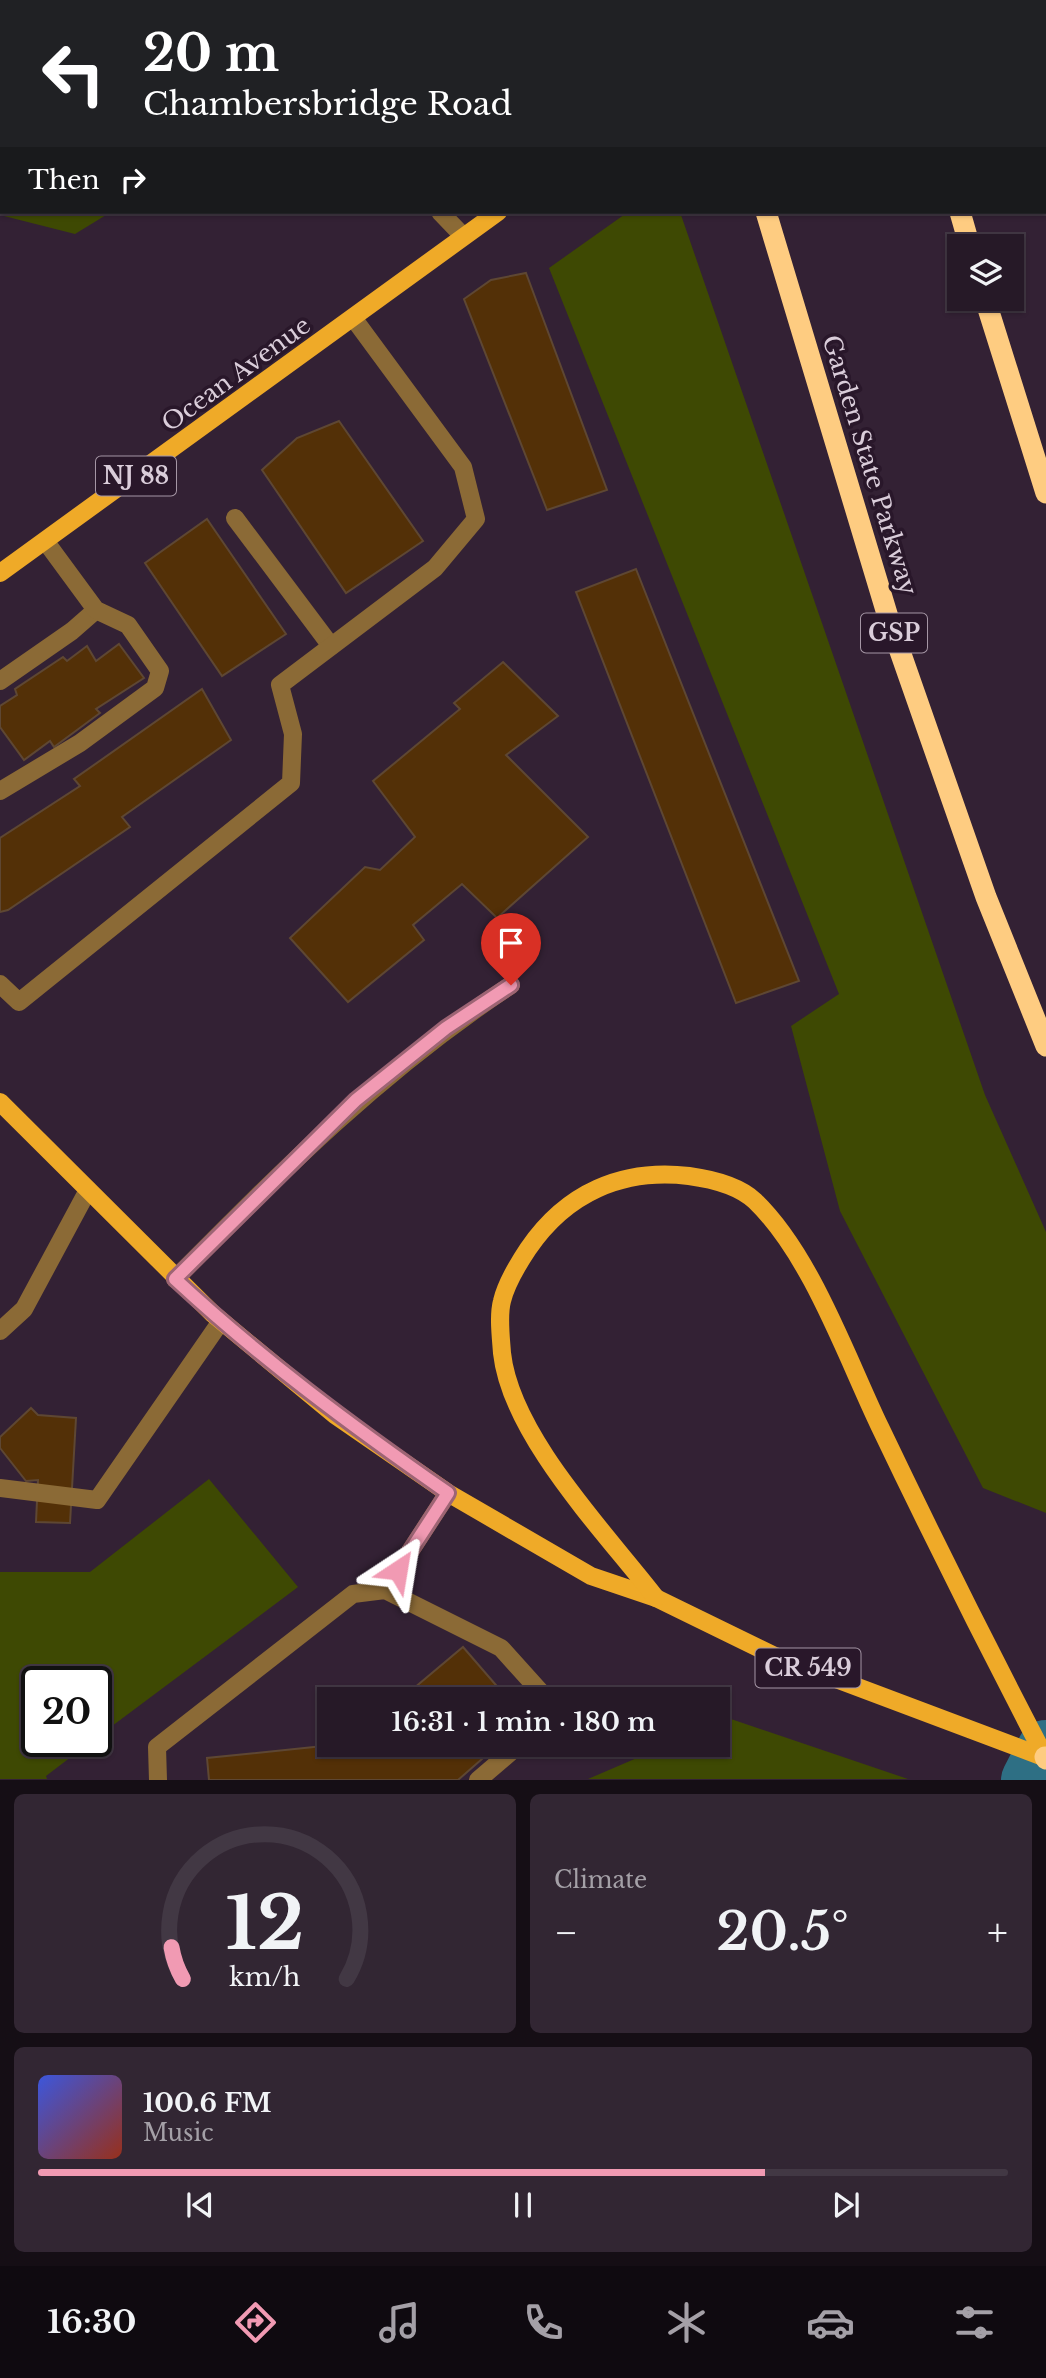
<!DOCTYPE html>
<html lang="en">
<head>
<meta charset="utf-8">
<style>
  body { margin:0; font-family:"Libre Baskerville",serif; background:#322633; color:#f1f3f6; height:100vh; display:flex; flex-direction:column; font-size:26px; white-space:nowrap }
  * { box-sizing:border-box; margin:0 }
  p { font-size:23px; color:#a4a0a7 }
  .icon { flex:none; width:38px; height:38px; fill:none; stroke:currentColor; stroke-width:2; stroke-linecap:round; stroke-linejoin:round }
  .map { position:relative; height:1780px; overflow:hidden }
  .drawer { display:flex; flex-direction:column; gap:14px; padding:14px; background:#150e15; flex:1 }
  .drawer>* { flex:none }
  .hud { position:absolute; left:0px; top:0px; width:1046px; height:214px; box-shadow:0 2px 5px #0004,0 0 0 2px #423844; background:#202124; color:#fff; overflow:hidden }
  .buttons { position:absolute; left:947px; top:234px; display:grid; gap:14px }
  .buttons a { display:grid; place-items:center; width:77px; height:77px; border-radius:0px; background:#261927; box-shadow:0 2px 5px #0004,0 0 0 2px #423844; font-size:35px }
  .speed { position:absolute; left:21px; top:1666px; display:flex; gap:14px; font-size:35px; font-weight:700; text-align:center }
  .speed>* { display:grid; place-content:center; width:91px; height:91px; border-radius:50%; background:#261927; box-shadow:0 2px 5px #0004,0 0 0 2px #423844; line-height:1 }
  .speed .limit { border:4px solid #111; border-radius:10px; background:#fff; color:#111 }
  .pin { position:absolute; display:grid; place-items:center; width:60px; height:60px; color:#fff; margin:-72px -30px; border-radius:50% 50% 50% 0; rotate:-45deg; box-shadow:0 0 7px #0007 }
  .pin .icon { rotate:45deg }
  .me { position:absolute; width:77px; margin:-38px; rotate:33deg; stroke-linejoin:round; filter:drop-shadow(0 0 5px #0008) }
  .turn { display:flex; align-items:center; gap:24px; height:147px; padding:0 28px; font-size:32px }
  .turn .icon { width:91px; height:91px; stroke-width:2.5 }
  .turn b { display:block; font-size:49px; line-height:60px }
  .then { display:flex; align-items:center; height:66px; padding:0 28px; background:#0003; gap:14px; font-size:26px }
  .big { font-size:52px; font-weight:600; line-height:1.1 }
  .drawer .tile { flex:1; display:flex; flex-direction:column; justify-content:center; gap:10px; min-width:0; padding:0 24px; border-radius:10px; background:#322633 }
  .drawer .dial { align-items:center; gap:0 }
  .dial svg { height:182px; overflow:visible; fill:none; stroke:#423844; stroke-width:7; stroke-linecap:round; text-anchor:middle }
  .dial text { fill:#f1f3f6; stroke:none }
  .song { display:flex; align-items:center; gap:21px }
  .cover { width:84px; height:84px; border-radius:10px; background:linear-gradient(135deg,hsl(230 70% 55%),hsl(10 70% 35%)) }
  .played { height:7px; border-radius:4px; background:linear-gradient(90deg,#f19ab3 75%,#423844 75%) }
  .keys { display:flex; justify-content:space-around; direction:ltr }
  .heat { display:flex; justify-content:space-between; align-items:center; font-size:38px; direction:ltr }
  .drawer .tiles { flex:1; display:grid; gap:14px; grid-template-columns:1fr 1fr }
  .tile:last-child { grid-column:span 2 }
  .trip { position:absolute; left:317px; top:1687px; width:413px; height:70px; border-radius:0px; background:#261927; box-shadow:0 2px 5px #0004,0 0 0 2px #423844; font-weight:600; line-height:70px; text-align:center }
  .menu { display:flex; height:112px; justify-content:space-around; align-items:center; background:#0f0a10; color:#a4a0a7 }
  .menu .icon { width:49px; height:49px }
  .menu .selected { color:#f19ab3 }
  .menu b { font-size:32px; color:#f1f3f6 }
  .map>svg:first-child { display:block }
  .green { fill:#3e4903 }
  .lines { fill:none; stroke-linecap:round; stroke-linejoin:round }
  .stream { stroke:#2e6f84; stroke-width:10 }
  .river { stroke:#2e6f84; stroke-width:58 }
  .building { fill:#533007; stroke:#5e4733; stroke-width:2 }
  .minor { stroke:#8b6a36; stroke-width:18 }
  .major { stroke:#efaa28; stroke-width:18 }
  .highway { stroke:#fecc81; stroke-width:21 }
  .route-casing { stroke:#9d6474; stroke-width:18 }
  .route { stroke:#f19ab3; stroke-width:12 }
  .labels { text-anchor:middle; dominant-baseline:central; stroke-width:7; stroke-linejoin:round; paint-order:stroke }
  .shield { fill:#29172a; stroke:#a596a5; stroke-width:2 }
  .shield-label { font-size:23px; font-weight:bold; fill:#dacdda }
  .street-label { font-size:24px; fill:#dacdda; stroke:#29172a }
</style>
</head>
<body>
<div class="map">
<svg width="1046" height="1780" viewBox="0 0 1046 1780">
  <rect width="100%" height="100%" fill="#332134"/>
  <g class="green">
    <path d="M0,0H619V2H2V212H111L75,234L0,215Z"/>
    <path d="M628,212H680L985,1095L1046,1232V1513L983,1488L840,1211L791,1026L839,994L549,268Z"/>
    <path d="M209,1479L298,1587L96,1738V1682H37V1741H92L46,1776L47,1779H0V1572H90Z"/>
    <path d="M728,1718L908,1779H588L667,1745H718V1723Z"/>
  </g>
  <g class="lines">
    <g class="stream">
      <path d="M274,2V0"/>
      <path d="M0,158H2"/>
    </g>
    <path class="river" d="M1030,1780L1046,1749"/>
  </g>
  <g class="building">
    <path d="M526,273L607,490L547,510L464,299L491,280Z"/>
    <path d="M339,421L423,541L346,593L262,470L297,438Z"/>
    <path d="M207,519L286,634L222,676L145,563Z"/>
    <path d="M636,569L799,981L736,1003L576,592Z"/>
    <path d="M119,644L144,678L96,709L100,713L54,747L50,741L24,760L0,727V706L17,695L15,689L63,657L67,661L87,646L96,661Z"/>
    <path d="M503,662L558,716L506,755L588,837L497,918L462,884L413,925L424,940L348,1002L290,938L365,867L380,870L415,837L373,781L460,709L454,703Z"/>
    <path d="M202,689L231,740L122,817L130,827L8,910L0,912V838L80,786L74,779Z"/>
    <path d="M31,1408L38,1415L76,1418L70,1523L36,1522L38,1480L26,1481L0,1448V1437Z"/>
    <path d="M463,1647L508,1699H401Z"/>
    <path d="M333,1745H498L458,1780H209L207,1758Z"/>
  </g>
  <g class="lines">
    <g class="minor">
      <path d="M440,212L463,236"/>
      <path d="M235,518L331,646"/>
      <path d="M0,681L72,631L96,610"/>
      <path d="M0,791L80,743L155,688L160,671L128,625L96,610L46,542"/>
      <path d="M0,984L19,1002L291,783L293,734L280,685L435,568L476,519L463,467L354,319"/>
      <path d="M175,1279C284,1169 381,1071 511,985"/>
      <path d="M0,1331L24,1309L88,1190"/>
      <path d="M0,1488L97,1500L221,1321"/>
      <path d="M385,1590L448,1493"/>
      <path d="M158,1780L157,1747L353,1594L385,1590L501,1648L547,1699"/>
      <path d="M478,1780L519,1745"/>
    </g>
    <g class="major">
      <path d="M800,2L803,0"/>
      <path d="M0,573L498,212"/>
      <path d="M0,1102L213,1314L335,1415L448,1493L591,1576L656,1598L775,1656L1046,1758"/>
      <path d="M656,1598C606,1533 511,1436 502,1353C501,1338 498,1316 502,1301C506,1284 518,1264 528,1249C566,1193 622,1168 689,1176C711,1179 738,1185 755,1201C811,1255 846,1356 880,1427C933,1538 988,1648 1045,1757"/>
    </g>
    <g class="highway">
      <path d="M704,0L705,2"/>
      <path d="M899,0V2"/>
      <path d="M766,212L888,617L986,897L1046,1046"/>
      <path d="M960,212L970,247"/>
      <path d="M985,299L1046,493"/>
      <path d="M1045,1757L1046,1759"/>
    </g>
  </g>
  <g class="lines">
    <defs>
      <path id="route" d="M398,1570L448,1493C353,1427 260,1358 175,1279L356,1100L446,1028L511,985"/>
    </defs>
    <use href="#route" class="route-casing"/>
    <use href="#route" class="route"/>
  </g>
  <g class="labels">
    <g class="shield">
      <rect x="96" y="456.5" width="80" height="39" rx="5"/>
      <rect x="861" y="613.5" width="66" height="39" rx="5"/>
      <rect x="755.5" y="1648.5" width="105" height="39" rx="5"/>
    </g>
    <g class="shield-label">
      <text x="136" y="476">NJ 88</text>
      <text x="894" y="633">GSP</text>
      <text x="808" y="1668">CR 549</text>
    </g>
    <g class="street-label">
      <text transform="translate(236 374) rotate(-36)">Ocean Avenue</text>
      <text transform="translate(870 465) rotate(73)">Garden State Parkway</text>
    </g>
  </g>
</svg>
<div class="buttons">
<a><svg class="icon" aria-label="layers" viewBox="0 0 24 24"><path d="M12 4l9 5-9 5-9-5zM3 14l9 5 9-5"/></svg></a>
</div>
<div class="speed"><div class="limit">20</div></div>
<div class="pin" style="left:511px;top:985px;background:#d93025"><svg class="icon" aria-label="arrive" viewBox="0 0 24 24"><path d="M6 21V4h12l-3 4 3 4H6"/></svg></div>
<svg class="me" style="left:398px;top:1570px" viewBox="-20 -20 40 40"><path d="M0-17L14 15 0 8-14 15z" fill="#f19ab3" stroke="#fff" stroke-width="4"/></svg>
<div class="trip">16:31 · 1 min · 180 m</div>
<div class="hud">
<div class="turn"><svg class="icon" aria-label="left" viewBox="0 0 24 24"><path d="M17 20v-9H6M10 6l-5 5 5 5"/></svg><div><b>20 m</b>Chambersbridge Road</div></div>
<div class="then">Then<svg class="icon" aria-label="right" viewBox="0 0 24 24"><path d="M7 20v-9h11M14 6l5 5-5 5"/></svg></div>
</div>
</div>
<section class="drawer">
<div class="tiles">
<div class="tile dial"><svg viewBox="0 0 100 80">
<path d="M14 69A42 42 0 1 1 86 69"/>
<path d="M14 69A42 42 0 0 1 9 55" stroke="#f19ab3"/>
<text x="50" y="56" font-size="32" font-weight="700">12</text>
<text x="50" y="72" font-size="11">km/h</text>
</svg></div>
<div class="tile"><p>Climate</p>
<div class="heat"><a>−</a><b class="big">20.5°</b><a>+</a></div>
</div>
<div class="tile">
<div class="song"><i class="cover"></i><div><b>100.6 FM</b><p>Music</p></div></div>
<div class="played"></div>
<div class="keys"><svg class="icon" aria-label="previous" viewBox="0 0 24 24"><path d="M18 5L8 12l10 7zM5 5v14"/></svg><svg class="icon" aria-label="pause" viewBox="0 0 24 24"><path d="M8 5v14M16 5v14"/></svg><svg class="icon" aria-label="next" viewBox="0 0 24 24"><path d="M6 5l10 7-10 7zM19 5v14"/></svg></div>
</div>
</div>
</section>
<nav class="menu">
<b>16:30</b>
<svg class="icon selected" aria-label="directions" viewBox="0 0 24 24"><path d="M12 3l9 9-9 9-9-9zM9 14v-3h6M13 9l2 2-2 2"/></svg>
<svg class="icon" aria-label="music" viewBox="0 0 24 24"><path d="M9 18V5l10-2v13"/><circle cx="6" cy="18" r="3"/><circle cx="16" cy="16" r="3"/></svg>
<svg class="icon" aria-label="phone" viewBox="0 0 24 24"><path d="M5 4h4l2 5-3 2q2 4 5 5l2-3 5 2v4C11 20 4 13 5 4z"/></svg>
<svg class="icon" aria-label="climate" viewBox="0 0 24 24"><path d="M12 3v18M4 7l16 10M4 17L20 7"/></svg>
<svg class="icon" aria-label="car" viewBox="0 0 24 24"><path d="M5 17H2v-5l4-1 3-4h7l3 4 3 1v5h-3M9 17h6M6 11h13"/><circle cx="7" cy="17" r="2"/><circle cx="17" cy="17" r="2"/></svg>
<svg class="icon" aria-label="filters" viewBox="0 0 24 24"><path d="M4 7h16M4 17h16"/><circle cx="9" cy="7" r="2"/><circle cx="15" cy="17" r="2"/></svg>
</nav>
</body>
</html>
